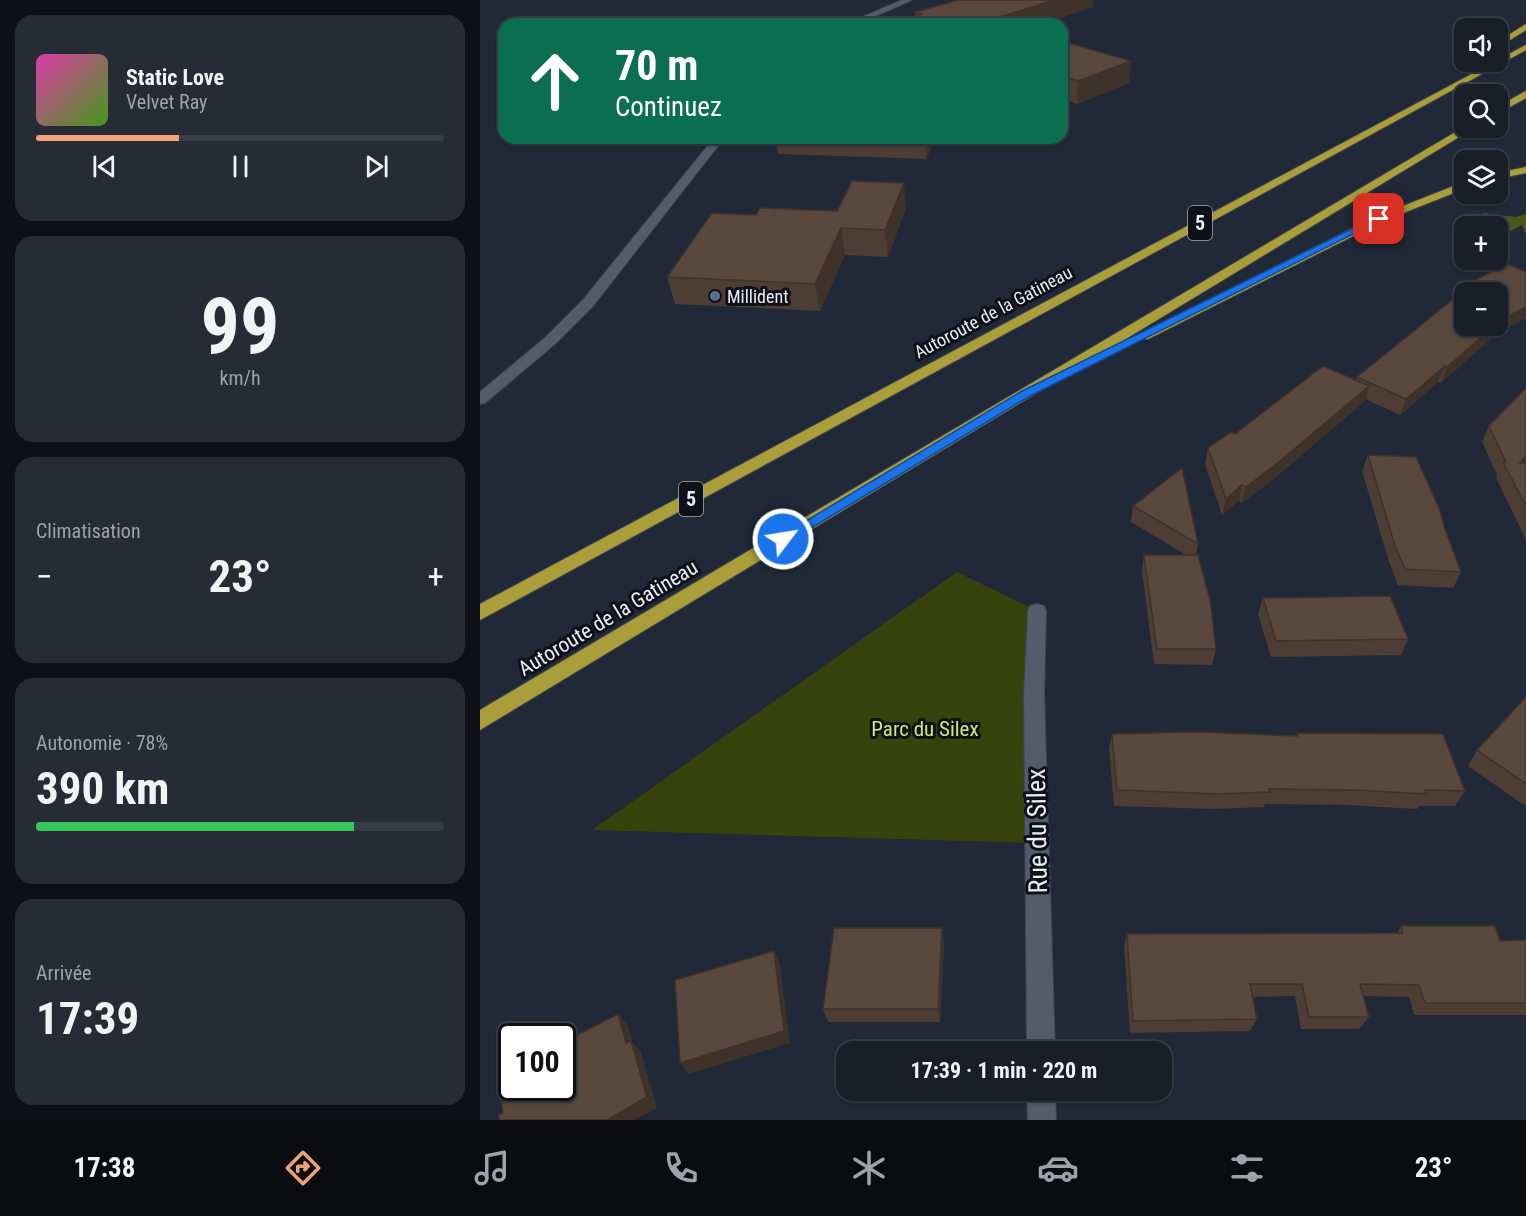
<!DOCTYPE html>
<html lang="fr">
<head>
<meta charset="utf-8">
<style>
  body { margin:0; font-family:"Roboto Condensed",sans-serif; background:#262b35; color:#f1f3f6; height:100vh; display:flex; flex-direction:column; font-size:22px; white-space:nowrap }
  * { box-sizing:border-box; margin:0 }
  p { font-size:20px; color:#9fa2a8 }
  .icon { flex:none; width:33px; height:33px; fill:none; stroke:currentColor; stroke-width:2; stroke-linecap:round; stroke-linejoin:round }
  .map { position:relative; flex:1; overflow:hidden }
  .details { display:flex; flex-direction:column; gap:15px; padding:15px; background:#0e1017; width:480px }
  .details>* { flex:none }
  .banner { position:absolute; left:18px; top:18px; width:570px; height:126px; border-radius:18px; box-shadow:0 2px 4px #0004,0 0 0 2px #373c46; background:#0b6e4f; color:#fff; overflow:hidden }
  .fabs { position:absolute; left:974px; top:18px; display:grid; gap:12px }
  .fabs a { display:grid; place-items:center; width:54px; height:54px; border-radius:12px; background:#191e29; box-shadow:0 2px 4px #0004,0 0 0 2px #373c46; font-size:30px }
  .speed { position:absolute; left:18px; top:1023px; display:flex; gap:12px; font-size:30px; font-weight:700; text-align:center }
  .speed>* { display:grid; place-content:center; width:78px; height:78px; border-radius:50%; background:#191e29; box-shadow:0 2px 4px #0004,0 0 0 2px #373c46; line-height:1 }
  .speed .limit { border:3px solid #111; border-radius:9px; background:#fff; color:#111 }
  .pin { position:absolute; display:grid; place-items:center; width:51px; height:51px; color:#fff; margin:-26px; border-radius:12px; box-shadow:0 3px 9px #0006 }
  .me { position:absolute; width:66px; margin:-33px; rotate:59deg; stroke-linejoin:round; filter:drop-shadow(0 0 4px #0008) }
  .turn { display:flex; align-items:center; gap:21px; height:126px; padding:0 18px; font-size:27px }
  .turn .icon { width:78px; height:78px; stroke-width:2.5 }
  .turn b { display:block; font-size:42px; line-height:51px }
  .big { font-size:45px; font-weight:700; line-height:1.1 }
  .details .tile { flex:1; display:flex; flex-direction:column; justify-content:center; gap:9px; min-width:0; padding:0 21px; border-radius:18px; background:#262b35 }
  .details .dial { align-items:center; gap:0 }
  .dial b { font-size:78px; line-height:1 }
  .song { display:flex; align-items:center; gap:18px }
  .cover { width:72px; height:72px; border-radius:9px; background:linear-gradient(135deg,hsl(320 70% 55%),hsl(100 70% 35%)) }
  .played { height:6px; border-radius:3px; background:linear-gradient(90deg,#f0a279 35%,#373c46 35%) }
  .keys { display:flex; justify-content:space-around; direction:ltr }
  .heat { display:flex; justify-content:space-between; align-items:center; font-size:33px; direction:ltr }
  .charge { height:9px; border-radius:4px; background:linear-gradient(90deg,#34c759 78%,#373c46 0) }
  .trip { position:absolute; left:356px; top:1041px; width:336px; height:60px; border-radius:18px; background:#191e29; box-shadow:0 2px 4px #0004,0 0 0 2px #373c46; font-weight:700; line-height:60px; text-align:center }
  .dock { display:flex; height:96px; justify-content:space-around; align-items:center; background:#0a0c10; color:#9fa2a8 }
  .dock .icon { width:42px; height:42px }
  .dock .active { color:#f0a279 }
  .dock b { font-size:27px; color:#f1f3f6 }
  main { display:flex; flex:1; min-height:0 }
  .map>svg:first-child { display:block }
  .green { fill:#37420c }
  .forest { fill:#4a571b }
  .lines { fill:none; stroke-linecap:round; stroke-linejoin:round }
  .minor-casing { stroke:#3f4552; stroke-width:2 }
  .highway-casing { stroke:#3f4552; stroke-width:2 }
  .minor { fill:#535b6c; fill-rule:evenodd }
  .highway { fill:#aa9e3a; fill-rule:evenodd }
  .wall { fill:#4d3d34 }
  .shaded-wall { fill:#3f322b }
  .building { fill:#5a473d; stroke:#3f322b; stroke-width:1.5 }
  .route { fill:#1a73e8; stroke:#114b97; stroke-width:1.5 }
  .service-dot { fill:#5c6f8a; stroke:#0e1118; stroke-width:2 }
  .labels { text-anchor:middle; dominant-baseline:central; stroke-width:6; stroke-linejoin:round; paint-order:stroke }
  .far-poi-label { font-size:18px; fill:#e8edf8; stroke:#0e1118; text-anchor:start }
  .far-street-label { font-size:18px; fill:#e8edf8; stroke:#0e1118 }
  .shield { fill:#0e1118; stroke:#a7abb5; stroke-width:1.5 }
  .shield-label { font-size:20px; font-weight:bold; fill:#e8edf8 }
  .street-label { font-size:21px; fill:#e8edf8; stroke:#0e1118 }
  .park-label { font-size:21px; fill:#cee87d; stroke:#0e1118 }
  .near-street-label { font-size:26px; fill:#e8edf8; stroke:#0e1118 }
</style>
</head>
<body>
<main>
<section class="details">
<div class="tile">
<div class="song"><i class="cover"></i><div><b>Static Love</b><p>Velvet Ray</p></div></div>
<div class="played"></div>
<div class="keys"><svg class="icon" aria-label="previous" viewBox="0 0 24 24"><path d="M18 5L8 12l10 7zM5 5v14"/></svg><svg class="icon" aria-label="pause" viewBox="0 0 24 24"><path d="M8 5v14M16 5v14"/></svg><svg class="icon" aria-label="next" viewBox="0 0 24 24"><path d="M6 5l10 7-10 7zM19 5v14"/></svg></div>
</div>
<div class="tile dial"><b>99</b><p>km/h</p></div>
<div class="tile"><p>Climatisation</p>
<div class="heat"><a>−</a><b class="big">23°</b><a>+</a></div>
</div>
<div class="tile"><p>Autonomie · 78%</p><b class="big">390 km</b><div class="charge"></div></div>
<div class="tile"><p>Arrivée</p><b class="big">17:39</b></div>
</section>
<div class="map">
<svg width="1046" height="1120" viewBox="0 0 1046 1120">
  <rect width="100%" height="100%" fill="#212837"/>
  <path class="green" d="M477,572L557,611V843L112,830Z"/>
  <path class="forest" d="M1003,213L1036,217L1046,214V235L1042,225L1031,231L1017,234V226H1006Z"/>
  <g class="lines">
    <defs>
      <g id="minor">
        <path d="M422,0H432L377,24H366Z"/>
        <path d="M234,138H244L113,306L76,343L5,403L0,404V392L66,337L103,300Z"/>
        <path d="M557,604L564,606L566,611L564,694L575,1052H547L544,694L548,611L550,606Z"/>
        <path d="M547,1090H575L576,1120H548Z"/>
      </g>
      <g id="highway">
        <path d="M1046,24V30L1017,48V42Z"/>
        <path d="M1046,45V50L0,620V604Z"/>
        <path d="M1046,91V98L1017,114V107Z"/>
        <path d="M984,127L994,128L0,730V710Z"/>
        <path d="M1046,167V173L1017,179V173Z"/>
        <path d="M984,182V189L903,221L668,339H658L656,336L895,217Z"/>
      </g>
    </defs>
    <use href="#minor" class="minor-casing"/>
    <use href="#highway" class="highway-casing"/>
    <use href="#minor" class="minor"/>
    <use href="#highway" class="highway"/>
  </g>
  <g class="wall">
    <path d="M478,0H613V7L560,24H417V21L436,16L435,12Z"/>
    <path d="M582,41L649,83L597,104L582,98Z"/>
    <path d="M296,138H456L446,159L298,154Z"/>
    <path d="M426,208L408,257L365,255L340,311L195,304L187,277L276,215Z"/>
    <path d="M1015,335L961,383L958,382L920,415L885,399L884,402L796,477L762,503L759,501L742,515L725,464L728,448L755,434L876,380L877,377Z"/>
    <path d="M1046,388L1045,463L1046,540L1016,478L1017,475L1002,442L1009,426Z"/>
    <path d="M888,455L981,572L973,588L918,585L909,562L882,471Z"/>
    <path d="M653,506L718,544L716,555L736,649L732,665L674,664L662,571L664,555H706L651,522Z"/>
    <path d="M783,598L928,639L921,655L791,657L778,614Z"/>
    <path d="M1046,697V803L1044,805L988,766L997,750Z"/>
    <path d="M817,733L985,791L975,806H939L937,809L865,805L785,804L784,807L734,809L634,806L629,749L632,734L816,736Z"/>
    <path d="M921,926L1020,941L1046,940V1015H934L929,997L883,996L889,1017L879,1029H821L815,996L773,997L777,1019L770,1031L650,1033L644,947L647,934L917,933Z"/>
    <path d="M464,941L460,1022H348L343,1009Z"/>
  </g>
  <g class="shaded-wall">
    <path d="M574,0H613V7L560,24H510V20Z"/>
    <path d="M651,61L649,83L597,104L598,81Z"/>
    <path d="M445,138H456L446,159Z"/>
    <path d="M424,183L426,208L408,257L405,230Z"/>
    <path d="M361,228L365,255L340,311L335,284Z"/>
    <path d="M1046,307V318L1015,335L961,383L967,367L1014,326H1017V323L1021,320Z"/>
    <path d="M965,366L958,382L920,415L926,399Z"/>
    <path d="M889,386L884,402L796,477L762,503L766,487Z"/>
    <path d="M1046,456V463L1031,479L1040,463Z"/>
    <path d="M762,485L759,501L742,515L746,499Z"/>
    <path d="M462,928L464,941L460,1022L458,1009Z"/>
    <path d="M294,951L300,964L310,1043L208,1074L200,1063Z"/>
    <path d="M138,1014L148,1026L152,1042L161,1052L177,1108L155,1120H127L146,1043Z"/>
  </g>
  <g class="building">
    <path d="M478,0H574L510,20L525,24H426L417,21L442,14L435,12Z"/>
    <path d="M582,41L651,61L598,81L582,76Z"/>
    <path d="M372,181L424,183L405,230L361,228L335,284L187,277L232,213L276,215L280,208L357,211Z"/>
    <path d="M1027,264L1046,272V307L1021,320L1017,323V292H984V326H1014L967,367L965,366L926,399L877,377L998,279Z"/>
    <path d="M843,366L889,386L800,461L766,487L762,485L746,499L728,448L751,432L755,434Z"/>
    <path d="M1046,388V456L1040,463H1046V506L1023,462H1026L1009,426Z"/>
    <path d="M888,455L936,457L959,508L965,529L981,572L925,569L915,546Z"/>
    <path d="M702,468L718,544L653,506Z"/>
    <path d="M664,555H718L730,600L736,649H677Z"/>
    <path d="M910,596L928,639L796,641L783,598Z"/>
    <path d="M1046,697V784L997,750Z"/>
    <path d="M718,732L818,736L817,733L963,734L985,791L945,790L946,794L873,790L789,789L790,792L739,794L637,790L632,734Z"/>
    <path d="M921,926H1015L1020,941L1046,940V1003H945L939,985L880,984L889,1017H829L822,984H770L777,1019L653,1021L647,934L923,933Z"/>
    <path d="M354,928H462L458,1009H343Z"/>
    <path d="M294,951L304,1031L200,1063L195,980Z"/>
    <path d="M138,1014L146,1043L151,1041L167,1097L127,1120H19V1115L23,1113L17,1078L32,1070V1088H82V1043Z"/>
  </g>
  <path class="route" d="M896,217L903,219L550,396L308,542L303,544L296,539L542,391Z"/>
  <circle class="service-dot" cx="235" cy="296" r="6"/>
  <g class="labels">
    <g class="far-poi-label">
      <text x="247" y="296">Millident</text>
    </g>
    <g class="far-street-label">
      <text transform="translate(513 312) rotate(-28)">Autoroute de la Gatineau</text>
    </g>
    <g class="shield">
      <rect x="708" y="206" width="24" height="34" rx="4.5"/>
      <rect x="199" y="482" width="24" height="34" rx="4.5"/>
    </g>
    <g class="shield-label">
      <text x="720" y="223">5</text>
      <text x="211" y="499">5</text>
    </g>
    <g class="street-label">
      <text transform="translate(128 618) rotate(-31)">Autoroute de la Gatineau</text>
    </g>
    <g class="park-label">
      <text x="445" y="729">Parc du Silex</text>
    </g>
    <g class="near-street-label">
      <text transform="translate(557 831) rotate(-91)">Rue du Silex</text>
    </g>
  </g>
</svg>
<div class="fabs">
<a><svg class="icon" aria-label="sound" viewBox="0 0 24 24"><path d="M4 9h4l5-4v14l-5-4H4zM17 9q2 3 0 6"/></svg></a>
<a><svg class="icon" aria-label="search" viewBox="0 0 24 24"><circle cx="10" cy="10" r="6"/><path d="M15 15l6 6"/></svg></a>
<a><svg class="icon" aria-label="layers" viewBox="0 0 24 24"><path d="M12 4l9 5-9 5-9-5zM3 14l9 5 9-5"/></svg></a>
<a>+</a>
<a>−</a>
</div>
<div class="speed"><div class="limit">100</div></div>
<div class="pin" style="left:899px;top:219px;background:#d93025"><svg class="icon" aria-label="arrive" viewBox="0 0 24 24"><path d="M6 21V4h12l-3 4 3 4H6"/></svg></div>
<svg class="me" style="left:303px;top:539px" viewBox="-20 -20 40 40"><circle r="17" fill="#1a73e8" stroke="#fff" stroke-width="3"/><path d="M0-11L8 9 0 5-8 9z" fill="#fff"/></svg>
<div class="trip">17:39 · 1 min · 220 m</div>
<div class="banner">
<div class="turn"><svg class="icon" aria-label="ahead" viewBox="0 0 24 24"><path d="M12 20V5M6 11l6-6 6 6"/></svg><div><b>70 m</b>Continuez</div></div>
</div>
</div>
</main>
<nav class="dock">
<b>17:38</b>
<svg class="icon active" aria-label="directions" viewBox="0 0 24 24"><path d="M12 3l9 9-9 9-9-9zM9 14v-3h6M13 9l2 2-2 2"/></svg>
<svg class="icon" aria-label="music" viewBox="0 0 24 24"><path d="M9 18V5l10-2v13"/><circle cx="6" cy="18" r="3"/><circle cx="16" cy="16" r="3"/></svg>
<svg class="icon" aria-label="phone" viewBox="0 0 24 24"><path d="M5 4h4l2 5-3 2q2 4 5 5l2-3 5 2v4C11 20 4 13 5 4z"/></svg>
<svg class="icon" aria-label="climate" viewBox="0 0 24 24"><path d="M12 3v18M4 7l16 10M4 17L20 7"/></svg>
<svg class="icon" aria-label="car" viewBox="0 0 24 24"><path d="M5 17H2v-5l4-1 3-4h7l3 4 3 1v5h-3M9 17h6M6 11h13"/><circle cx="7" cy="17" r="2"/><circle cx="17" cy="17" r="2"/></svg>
<svg class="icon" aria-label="filters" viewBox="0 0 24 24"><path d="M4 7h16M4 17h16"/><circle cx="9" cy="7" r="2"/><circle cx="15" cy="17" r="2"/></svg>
<b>23°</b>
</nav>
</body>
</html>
